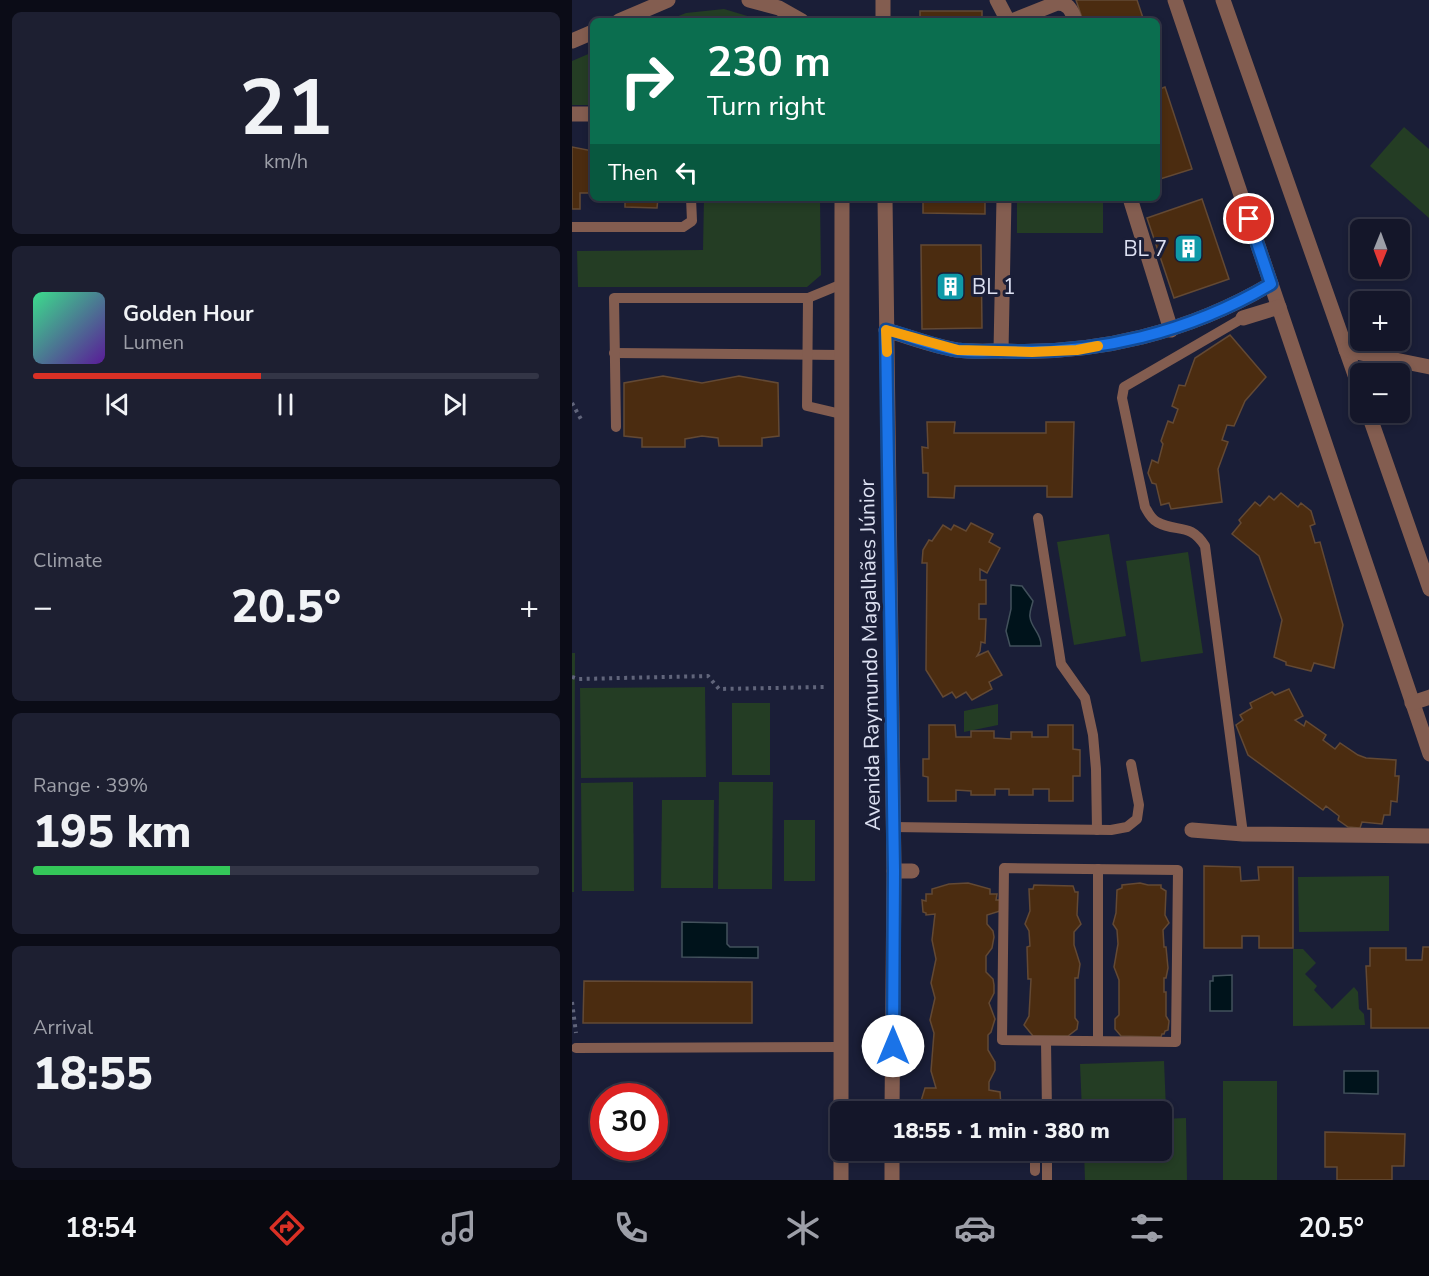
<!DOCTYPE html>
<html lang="en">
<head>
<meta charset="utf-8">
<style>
  body { margin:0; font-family:"Nunito Sans",sans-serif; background:#1d1f31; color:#f1f3f6; height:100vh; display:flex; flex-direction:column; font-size:22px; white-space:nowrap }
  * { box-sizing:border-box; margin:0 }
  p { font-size:20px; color:#9d9fa8 }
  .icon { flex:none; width:33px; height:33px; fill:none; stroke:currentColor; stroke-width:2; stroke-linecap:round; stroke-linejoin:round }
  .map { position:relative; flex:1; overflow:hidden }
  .sheet { display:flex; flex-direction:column; gap:12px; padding:12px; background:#0b0c17; width:572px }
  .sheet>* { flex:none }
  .hud { position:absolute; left:18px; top:18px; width:570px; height:183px; border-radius:9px; box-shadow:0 3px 9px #0003,0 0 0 2px #333546; background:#0b6e4f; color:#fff; overflow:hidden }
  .needle { width:39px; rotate:181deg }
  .controls { position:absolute; left:778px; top:219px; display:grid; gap:12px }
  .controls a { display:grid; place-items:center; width:60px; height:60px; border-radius:9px; background:#141629; box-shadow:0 3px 9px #0003,0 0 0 2px #333546; font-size:30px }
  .speed { position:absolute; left:18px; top:1083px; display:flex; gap:12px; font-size:30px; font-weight:700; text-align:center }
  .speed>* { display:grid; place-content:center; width:78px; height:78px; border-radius:50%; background:#141629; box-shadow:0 3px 9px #0003,0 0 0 2px #333546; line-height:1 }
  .speed .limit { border:9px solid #d22; background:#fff; color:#111 }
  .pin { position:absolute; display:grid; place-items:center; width:51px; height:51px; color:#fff; margin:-26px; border:3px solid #fff; border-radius:50%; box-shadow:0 2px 6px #0007 }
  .me { position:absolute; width:66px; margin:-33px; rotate:0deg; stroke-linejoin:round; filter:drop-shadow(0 0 4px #0008) }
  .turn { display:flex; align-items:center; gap:21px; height:126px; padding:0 18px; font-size:27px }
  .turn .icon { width:78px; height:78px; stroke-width:2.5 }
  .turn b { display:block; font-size:42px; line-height:51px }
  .then { display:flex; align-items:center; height:57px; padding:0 18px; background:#0003; gap:12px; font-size:22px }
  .big { font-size:45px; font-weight:800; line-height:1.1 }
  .sheet .widget { flex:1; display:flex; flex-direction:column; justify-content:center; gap:9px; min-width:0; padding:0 21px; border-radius:9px; background:#1d1f31 }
  .sheet .dial { align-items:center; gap:0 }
  .dial b { font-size:78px; line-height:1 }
  .song { display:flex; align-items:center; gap:18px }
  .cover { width:72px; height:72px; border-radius:9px; background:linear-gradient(135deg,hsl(150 70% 55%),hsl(270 70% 35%)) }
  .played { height:6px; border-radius:3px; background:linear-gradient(90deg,#d93025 45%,#333546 45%) }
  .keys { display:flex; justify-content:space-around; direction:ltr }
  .heat { display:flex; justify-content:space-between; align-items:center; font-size:33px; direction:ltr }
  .charge { height:9px; border-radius:4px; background:linear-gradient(90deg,#34c759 39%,#333546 0) }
  .trip { position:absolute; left:258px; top:1101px; width:342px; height:60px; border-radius:9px; background:#141629; box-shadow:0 3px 9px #0003,0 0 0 2px #333546; font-weight:800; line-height:60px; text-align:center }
  .menu { display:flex; height:96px; justify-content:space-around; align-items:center; background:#080910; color:#9d9fa8 }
  .menu .icon { width:42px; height:42px }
  .menu .active { color:#d93025 }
  .menu b { font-size:27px; color:#f1f3f6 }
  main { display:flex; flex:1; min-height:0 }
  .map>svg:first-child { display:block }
  .green { fill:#243d24 }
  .water { fill:#00131b; stroke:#42515c; stroke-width:1.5 }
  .building { fill:#4b2c10; stroke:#634934; stroke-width:1.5 }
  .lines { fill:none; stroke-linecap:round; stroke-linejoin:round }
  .path { stroke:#61657b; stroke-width:4; stroke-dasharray:3 4.5; stroke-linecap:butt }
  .lane { stroke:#835d50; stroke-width:10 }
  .street { stroke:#835d50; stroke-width:15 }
  .route-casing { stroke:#114b97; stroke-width:15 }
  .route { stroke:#1a73e8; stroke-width:10 }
  .slow { stroke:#f59e0b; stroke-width:10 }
  .labels { text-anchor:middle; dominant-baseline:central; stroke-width:6; stroke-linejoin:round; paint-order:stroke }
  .poi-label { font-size:21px; fill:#dde1f2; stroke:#1a1e37; text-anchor:end }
  .street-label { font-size:21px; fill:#dde1f2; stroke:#1a1e37 }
</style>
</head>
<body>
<main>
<section class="sheet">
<div class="widget dial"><b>21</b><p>km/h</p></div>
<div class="widget">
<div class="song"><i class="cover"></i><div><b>Golden Hour</b><p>Lumen</p></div></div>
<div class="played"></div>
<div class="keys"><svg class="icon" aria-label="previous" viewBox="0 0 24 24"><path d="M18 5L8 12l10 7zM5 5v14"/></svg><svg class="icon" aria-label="pause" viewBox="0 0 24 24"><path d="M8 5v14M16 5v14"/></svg><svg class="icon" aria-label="next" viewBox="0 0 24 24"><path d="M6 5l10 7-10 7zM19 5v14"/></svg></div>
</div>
<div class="widget"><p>Climate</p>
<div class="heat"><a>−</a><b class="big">20.5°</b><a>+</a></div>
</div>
<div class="widget"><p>Range · 39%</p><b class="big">195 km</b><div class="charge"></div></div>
<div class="widget"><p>Arrival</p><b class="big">18:55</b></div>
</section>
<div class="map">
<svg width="858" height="1180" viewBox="0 0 858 1180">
  <rect width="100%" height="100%" fill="#1a1e37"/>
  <g class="green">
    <path d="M152,9L192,21H94L114,13Z"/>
    <path d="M21,52V105H0V61Z"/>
    <path d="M832,127L857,149V218L798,166Z"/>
    <path d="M132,198H248L249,275L235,287H6L5,251L131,250Z"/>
    <rect x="445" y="198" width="86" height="35"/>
    <path d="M537,534L554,636L502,645L485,542Z"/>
    <path d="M616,552L631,653L569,662L554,561Z"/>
    <path d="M0,653H3L2,892H0Z"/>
    <path d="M133,687L134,777L9,778L8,688Z"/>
    <rect x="160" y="703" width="38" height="72"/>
    <path d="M426,704V725L392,732V711Z"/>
    <path d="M61,782L62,891H10L9,783Z"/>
    <path d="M147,782H201L200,889H146Z"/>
    <path d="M90,800H142L141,888H89Z"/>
    <rect x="212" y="820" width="31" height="61"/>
    <path d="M817,876V931L727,932L726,877Z"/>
    <path d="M721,949H731L744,963L733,974L745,986L742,990L760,1009L782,987L786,992L787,1009L792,1014L793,1025L721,1026Z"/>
    <path d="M592,1061L594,1109L510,1111L508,1064Z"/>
    <rect x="651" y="1081" width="54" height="99"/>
    <path d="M614,1118L615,1180H513L512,1151L590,1150V1119Z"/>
  </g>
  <g class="water">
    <path d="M439,585L450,586L461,601C460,606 457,612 458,617C459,628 470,634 469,646H438L434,631L439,609Z"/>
    <path d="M110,922L155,923V944L158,947H186V958L110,957Z"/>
    <path d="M660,975V1011H638V981H641V976Z"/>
    <path d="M772,1071H806V1094L772,1093Z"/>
  </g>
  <g class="building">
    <path d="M504,0H565L572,21H511Z"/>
    <rect x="348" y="11" width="62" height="10"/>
    <path d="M593,87L620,169L585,180V90Z"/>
    <path d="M0,147L21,151V193H8V209H0Z"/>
    <path d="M53,198H86L85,208L53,207Z"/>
    <path d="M351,198H413V214L351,213Z"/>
    <path d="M630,199L657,279L602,298L575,218Z"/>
    <path d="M349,245H409L410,328L350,329Z"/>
    <path d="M658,335L694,377L673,401L662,426L655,425L650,440L656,442L646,469L650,502L599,509L597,503L589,505L584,484L580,483L576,473L580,460L586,463L591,444L589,441L596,421L601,423L606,409L600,406L607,385L613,386L623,358Z"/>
    <path d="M91,376L130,383L167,376L206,383L207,436L190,438V446H147L146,438L130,436L113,439V447H70V438L52,436V383Z"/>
    <path d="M355,422H383L382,433H474V422H502L500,497H475V486H383L382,498L356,497V473H351L350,447L356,448Z"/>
    <path d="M709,493L726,507L729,503L739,511L743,524L738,526L743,543L748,542L771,625L762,668L742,663L739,671L714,665V662L702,657L710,620L687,556L660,534L669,523L667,520L683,502L688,506L697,496L702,500Z"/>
    <path d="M399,523L421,534L417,542L428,548L415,573L408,569V580H414V604H407V619H414L413,643L409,642L408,651L405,656L416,651L430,675L417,682L420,689L400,700L394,692L384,698L380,692L371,697L354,670L355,563H350L351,550L357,540L360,541L371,525L379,530L382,525L394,531Z"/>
    <path d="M717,689L731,716L723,720L732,726L734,721L754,735L751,740L763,749L768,743L786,755L794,758L824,760L823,776H827L825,802L819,801L818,815H812L810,824L790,822L788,828L776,827L766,820L767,816L754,806L751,810L676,755L664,725L671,720L668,715L680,708L678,703L700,692L703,695Z"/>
    <path d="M357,725H383L384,737H399V731H422V738L439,739V732H460V737H476V725H501V749L508,750V776H501V801H477V789H461V795H437V789H423V795H399V791L384,790V801H356V777L351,776V759H357Z"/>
    <path d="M632,866L668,867L669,881L687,880L686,867H721V948H687V936H670V948H632Z"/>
    <path d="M396,883L418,889V894H425L424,900H428V911L415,915V924L421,931L422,937L420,948L414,956V972L421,979L422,985V993L417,1003L423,1019L419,1032L416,1035V1050L423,1062V1070L417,1082V1090L428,1092L429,1106L418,1112H357L349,1101L353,1088H364L359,1071L362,1033L358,1020L363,998L359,983L364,959L360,940L363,914L354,915V913L351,912L350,900L354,901V894H360V889L377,884Z"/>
    <path d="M568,883L576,885H589V888L594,891L593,915L597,923L591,930L592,947H594L596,968L594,978H592V992H594V1016L597,1021L596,1030L593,1031L592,1034H590L589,1037L549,1036L543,1029V1019L547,1015V980L542,967L546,944L545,930L541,924L544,913L545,890L550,888V885Z"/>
    <path d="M462,885L501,886L503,892H506L505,915L509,924L502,932V945L508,964L506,978H503V1018L506,1022L505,1029L496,1036H461L452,1025L457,1016L459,979H456L455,947L458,946L457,931L453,924L458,911L457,889H461Z"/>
    <path d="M851,947H858V1028H799V1009H796L794,966H798V948H834V960H850Z"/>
    <path d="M12,981L180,982V1023H11Z"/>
    <path d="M753,1132L833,1134L832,1166H820V1180H765V1167H753Z"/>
  </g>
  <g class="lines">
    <g class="path">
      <path d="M0,403L10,421"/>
      <path d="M0,677L6,679L136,676L147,689L253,687"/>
      <path d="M0,1002L4,1033"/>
    </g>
    <g class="lane">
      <path d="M0,227H111L120,221L119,198"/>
      <path d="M671,318L552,387L550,398L573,507C576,512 579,519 585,522C605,533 618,522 633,546L671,834"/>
      <path d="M42,353L270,355"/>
      <path d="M269,414L235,406L236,298L270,284"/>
      <path d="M44,427L42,298H236"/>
      <path d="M466,518L489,664L513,698L521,735L524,769L525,830"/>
      <path d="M321,827L539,830L555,827L565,819L567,805L559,764"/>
      <path d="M432,868L606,870L604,1042L430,1040Z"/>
      <path d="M474,1041L475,1112"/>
      <path d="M526,1041V869"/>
      <path d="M4,1048L270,1047"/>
      <path d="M463,1150V1171"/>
      <path d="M475,1180V1150"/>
    </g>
    <g class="street">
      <path d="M177,0L207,8L230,21"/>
      <path d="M311,0V21"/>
      <path d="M425,0L436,21"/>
      <path d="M603,0L858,754"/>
      <path d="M651,0L789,392"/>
      <path d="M47,21L96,0"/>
      <path d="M440,21L485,3C496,3 500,10 503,21"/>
      <path d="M0,41L21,32"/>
      <path d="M0,114H21"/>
      <path d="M313,198L322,871L320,1112"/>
      <path d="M558,198L599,330"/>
      <path d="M671,318L707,307"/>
      <path d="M314,330C338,337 361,346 385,350C400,352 416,351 431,351C525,355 618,332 699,284"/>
      <path d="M774,350L858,367"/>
      <path d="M429,351L432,198"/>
      <path d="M796,412L858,589"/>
      <path d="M840,703L858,697"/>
      <path d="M620,830L671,834L858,836"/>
      <path d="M322,871H340"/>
      <path d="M269,1112L270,198"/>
      <path d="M269,1180V1150"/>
      <path d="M320,1180V1150"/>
    </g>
  </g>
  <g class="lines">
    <defs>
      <path id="route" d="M321,1046L322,871L314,330C337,336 361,346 385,350C400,352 416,351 431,351C525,355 618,332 699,284L677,219"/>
    </defs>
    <use href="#route" class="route-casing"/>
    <use href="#route" class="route"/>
    <path class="slow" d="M315,352L314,330L386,350L460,352L505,350L526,346"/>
  </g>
  <defs>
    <symbol id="building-square" viewBox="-11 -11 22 22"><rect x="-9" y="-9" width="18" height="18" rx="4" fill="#0f9aa8" stroke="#1a1e37"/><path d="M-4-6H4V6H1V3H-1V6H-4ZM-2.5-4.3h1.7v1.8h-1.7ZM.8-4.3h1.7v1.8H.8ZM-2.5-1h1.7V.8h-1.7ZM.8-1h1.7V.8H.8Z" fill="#fff"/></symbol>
  </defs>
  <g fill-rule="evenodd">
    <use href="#building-square" x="600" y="232" width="33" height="33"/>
    <use href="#building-square" x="362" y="270" width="33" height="33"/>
  </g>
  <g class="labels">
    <g class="poi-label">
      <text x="595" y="249">BL 7</text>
      <text x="400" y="287" text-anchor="start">BL 1</text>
    </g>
    <g class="street-label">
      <text transform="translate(298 655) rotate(-91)">Avenida Raymundo Magalhães Júnior</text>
    </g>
  </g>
</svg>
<div class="controls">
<a><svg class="needle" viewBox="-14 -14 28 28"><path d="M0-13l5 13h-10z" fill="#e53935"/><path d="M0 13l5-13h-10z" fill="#9d9fa8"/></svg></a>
<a>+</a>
<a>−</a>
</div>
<div class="speed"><div class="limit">30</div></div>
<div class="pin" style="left:677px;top:219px;background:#d93025"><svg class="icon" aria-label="arrive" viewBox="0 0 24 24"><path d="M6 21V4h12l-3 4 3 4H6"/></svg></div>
<svg class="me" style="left:321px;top:1046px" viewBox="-20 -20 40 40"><circle r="19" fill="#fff"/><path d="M0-13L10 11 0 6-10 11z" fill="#1a73e8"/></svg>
<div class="trip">18:55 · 1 min · 380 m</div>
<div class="hud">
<div class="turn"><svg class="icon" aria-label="right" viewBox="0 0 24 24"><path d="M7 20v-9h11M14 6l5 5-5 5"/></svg><div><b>230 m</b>Turn right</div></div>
<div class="then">Then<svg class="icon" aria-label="left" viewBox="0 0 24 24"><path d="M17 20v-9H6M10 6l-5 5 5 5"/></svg></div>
</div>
</div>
</main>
<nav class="menu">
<b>18:54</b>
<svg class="icon active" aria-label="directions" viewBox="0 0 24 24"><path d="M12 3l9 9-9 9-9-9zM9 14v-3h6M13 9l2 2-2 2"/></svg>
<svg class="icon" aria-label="music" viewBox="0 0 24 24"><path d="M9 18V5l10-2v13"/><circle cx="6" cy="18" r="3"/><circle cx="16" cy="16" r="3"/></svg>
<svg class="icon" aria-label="phone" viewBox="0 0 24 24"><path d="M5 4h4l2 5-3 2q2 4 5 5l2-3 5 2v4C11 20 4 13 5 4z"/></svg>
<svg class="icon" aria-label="climate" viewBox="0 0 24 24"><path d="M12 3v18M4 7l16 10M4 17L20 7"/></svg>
<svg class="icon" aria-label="car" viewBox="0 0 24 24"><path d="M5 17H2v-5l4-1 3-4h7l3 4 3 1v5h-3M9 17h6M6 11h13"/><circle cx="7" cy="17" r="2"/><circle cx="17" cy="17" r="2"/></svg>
<svg class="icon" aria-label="filters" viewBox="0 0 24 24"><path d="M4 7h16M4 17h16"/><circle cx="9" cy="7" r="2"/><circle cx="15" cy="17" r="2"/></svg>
<b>20.5°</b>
</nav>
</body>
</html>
